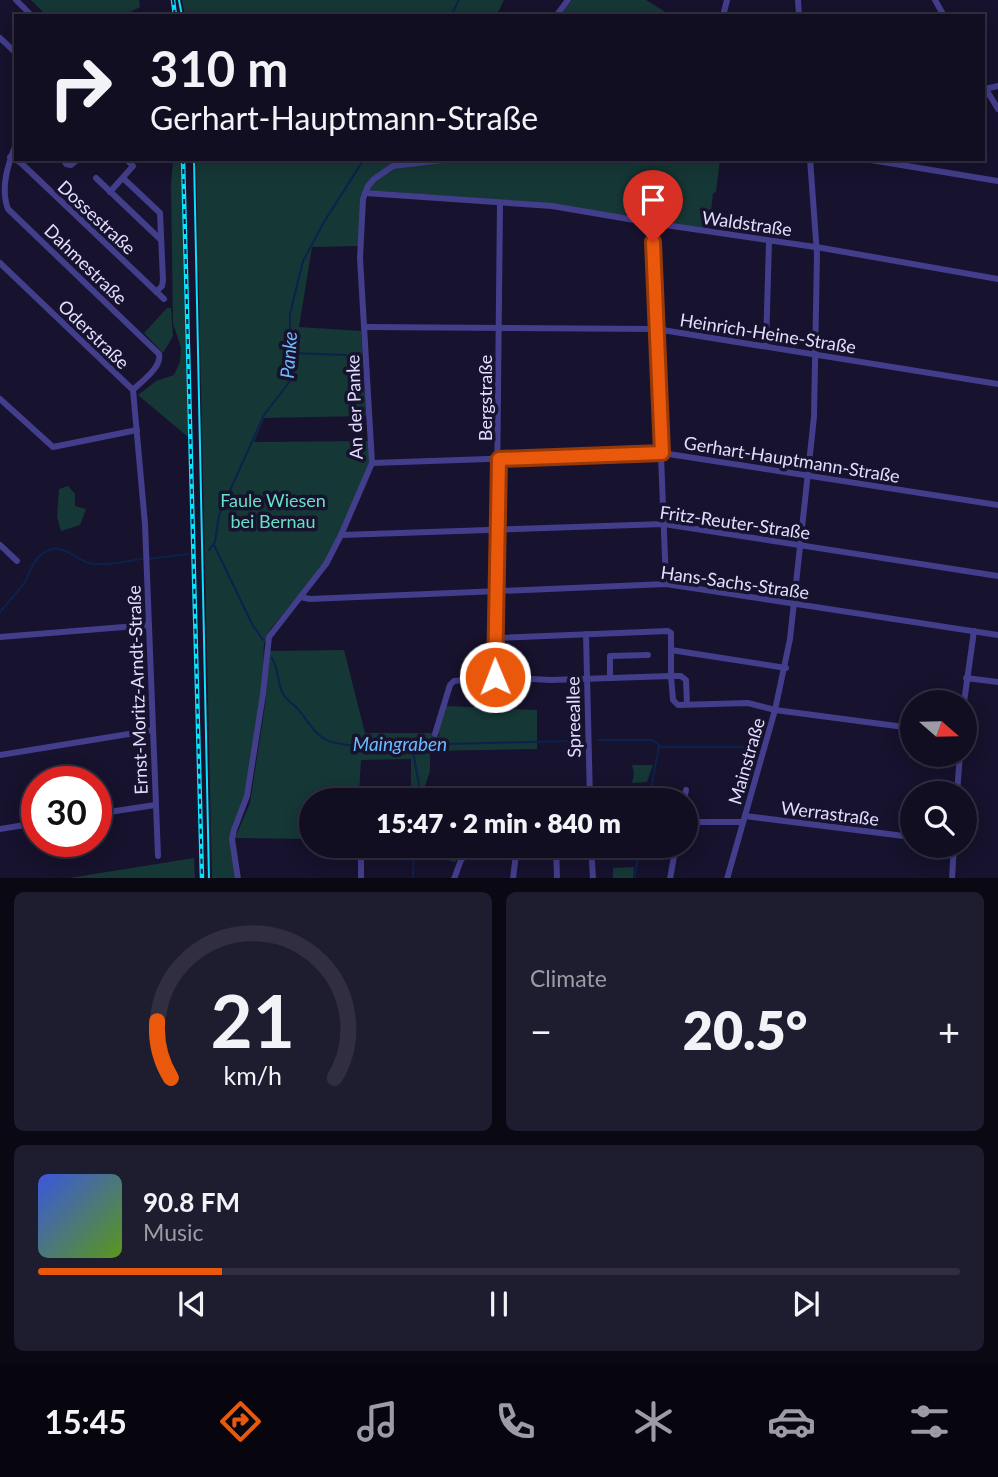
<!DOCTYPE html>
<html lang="en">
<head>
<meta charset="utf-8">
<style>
  body { margin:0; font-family:Lato,sans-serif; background:#1e1c2f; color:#f1f3f6; height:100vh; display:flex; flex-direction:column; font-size:26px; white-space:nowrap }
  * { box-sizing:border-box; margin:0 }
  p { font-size:23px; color:#9c9ca5 }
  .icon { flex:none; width:38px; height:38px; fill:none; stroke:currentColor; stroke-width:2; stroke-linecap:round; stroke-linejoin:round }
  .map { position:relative; height:878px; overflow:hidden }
  .side { display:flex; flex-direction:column; gap:14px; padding:14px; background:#090813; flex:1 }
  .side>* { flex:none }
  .guide { position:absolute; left:14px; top:14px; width:971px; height:147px; border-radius:0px; box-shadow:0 4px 18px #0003,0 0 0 2px #302e40; background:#110e22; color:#f1f3f6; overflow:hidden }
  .needle { width:46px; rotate:110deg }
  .fabs { position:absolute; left:900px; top:690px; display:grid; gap:14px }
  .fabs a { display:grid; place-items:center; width:77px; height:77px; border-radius:50%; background:#110e22; box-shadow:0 4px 18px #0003,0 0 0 2px #302e40; font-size:35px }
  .speed { position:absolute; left:21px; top:766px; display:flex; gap:14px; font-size:35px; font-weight:700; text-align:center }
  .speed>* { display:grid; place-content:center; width:91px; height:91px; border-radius:50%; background:#110e22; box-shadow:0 4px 18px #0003,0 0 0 2px #302e40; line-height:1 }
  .speed .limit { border:10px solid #d22; background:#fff; color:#111 }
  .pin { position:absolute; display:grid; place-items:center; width:60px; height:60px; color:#fff; margin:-72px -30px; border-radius:50% 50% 50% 0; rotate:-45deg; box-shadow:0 0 7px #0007 }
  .pin .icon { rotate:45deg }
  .me { position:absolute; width:77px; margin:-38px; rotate:359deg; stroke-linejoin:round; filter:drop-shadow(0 0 5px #0008) }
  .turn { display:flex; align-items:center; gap:24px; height:147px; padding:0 21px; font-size:32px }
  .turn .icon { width:91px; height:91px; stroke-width:2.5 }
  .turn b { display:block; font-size:49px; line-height:60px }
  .big { font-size:52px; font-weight:800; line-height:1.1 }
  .side .tile { flex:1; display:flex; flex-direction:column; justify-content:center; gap:10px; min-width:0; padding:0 24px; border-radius:10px; background:#1e1c2f }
  .side .dial { align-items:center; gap:0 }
  .dial svg { height:182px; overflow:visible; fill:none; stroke:#302e40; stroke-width:7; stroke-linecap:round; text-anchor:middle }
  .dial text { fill:#f1f3f6; stroke:none }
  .song { display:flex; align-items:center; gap:21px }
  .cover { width:84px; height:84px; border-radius:10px; background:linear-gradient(135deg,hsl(230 70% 55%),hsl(90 70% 35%)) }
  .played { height:7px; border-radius:4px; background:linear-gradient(90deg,#ea580c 20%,#302e40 20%) }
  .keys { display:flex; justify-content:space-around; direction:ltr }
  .heat { display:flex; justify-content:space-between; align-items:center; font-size:38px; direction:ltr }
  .side .tiles { flex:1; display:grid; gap:14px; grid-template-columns:1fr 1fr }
  .tile:last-child { grid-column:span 2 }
  .trip { position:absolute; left:299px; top:788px; width:399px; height:70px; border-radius:35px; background:#110e22; box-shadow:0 4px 18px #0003,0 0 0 2px #302e40; font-weight:800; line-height:70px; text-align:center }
  .menu { display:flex; height:112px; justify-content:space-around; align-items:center; background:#07060e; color:#9c9ca5 }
  .menu .icon { width:49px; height:49px }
  .menu .selected { color:#ea580c }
  .menu b { font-size:32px; color:#f1f3f6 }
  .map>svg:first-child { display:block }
  .green { fill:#153736 }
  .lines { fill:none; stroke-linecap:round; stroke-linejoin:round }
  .stream { stroke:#0c224c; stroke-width:2 }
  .minor { stroke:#423e8b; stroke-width:6 }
  .tram { stroke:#0ce1fc; stroke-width:2 }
  .rail-casing { stroke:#0ce1fc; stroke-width:4.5 }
  .rail { stroke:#17122d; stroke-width:2; stroke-dasharray:5; stroke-linecap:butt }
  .route-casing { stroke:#983908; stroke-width:18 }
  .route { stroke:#ea580c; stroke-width:12 }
  .labels { text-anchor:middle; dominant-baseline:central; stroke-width:7; stroke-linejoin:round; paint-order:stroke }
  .street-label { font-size:18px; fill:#e2deff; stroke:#17122d }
  .park-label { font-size:18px; fill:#68e0c4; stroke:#17122d }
  .water-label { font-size:19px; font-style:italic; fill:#6db9fd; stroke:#17122d }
</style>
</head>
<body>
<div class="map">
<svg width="998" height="879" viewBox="0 0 998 879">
  <rect width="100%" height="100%" fill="#17122d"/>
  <g class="green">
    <path d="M31,0H139L140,7L122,16H47Z"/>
    <path d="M182,0H504L496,16H185Z"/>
    <path d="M572,0H646L672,16H560Z"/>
    <path d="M173,159H181L188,437L138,395L156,381L174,375L180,362L181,347L173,324L171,187Z"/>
    <path d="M196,159H411L409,162L430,164L454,159H720L716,192L713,193L709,230L552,204L365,190L358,246L312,247L299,327L361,331L366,416L264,418L254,442L369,441V466L339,537L325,562L270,630L264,644L263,676L246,794L233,825L237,878H212Z"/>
    <path d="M167,308H171L173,336L163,353L144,333Z"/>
    <path d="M68,486L75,494V506L86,509L80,525L61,531L57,517L59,489Z"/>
    <path d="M344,650L365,733H431L435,737L439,736L438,729L446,706L537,710V749L430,751V771L423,792H411V759L361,760L359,793L322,792V800H312L311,839L235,838L250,803L265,705L270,651Z"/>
    <path d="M632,765H653L647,782L632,783L634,773Z"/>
    <path d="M422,845H446L460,855L455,862L422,853Z"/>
    <path d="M194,858L195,878H69Z"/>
    <path d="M634,867L633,878H613V868Z"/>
  </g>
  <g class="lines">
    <g class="stream">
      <path d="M451,16L459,0"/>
      <path d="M291,353L346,355L361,362"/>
      <path d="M641,457H654"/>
      <path d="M564,460L587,459"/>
      <path d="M528,461L556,460"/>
      <path d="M502,462H523"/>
      <path d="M214,545L252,624L263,640"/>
      <path d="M209,550L215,542L219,515L264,415L290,381V314L303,261L324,222L364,159"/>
      <path d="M148,559L188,554"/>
      <path d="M0,612C8,602 18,592 25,582C30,572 33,561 42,554C62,539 75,561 93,564C108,566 127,561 142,559"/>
      <path d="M272,658C278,669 277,677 281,689C284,699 291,702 298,709C321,739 320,743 360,746L576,741"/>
      <path d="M598,740H652L662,747H753"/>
      <path d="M412,745L419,785"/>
      <path d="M649,800L659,746"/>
      <path d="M634,878L641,845"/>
      <path d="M413,879L414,845"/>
    </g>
    <g class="minor">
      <path d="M16,0L32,16"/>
      <path d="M798,0L799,16"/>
      <path d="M935,0L944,16"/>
      <path d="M556,16L568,0"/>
      <path d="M723,16L727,0"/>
      <path d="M0,38L16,53"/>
      <path d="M984,86L998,109"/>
      <path d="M985,89L998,86"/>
      <path d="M16,144C8,164 0,188 8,209L159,354C162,367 142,381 133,390"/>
      <path d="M10,157L20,162L164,299"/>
      <path d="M63,159L66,164L71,165L78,159"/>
      <path d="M865,159L998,181"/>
      <path d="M96,178L160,239"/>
      <path d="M123,178L160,213L163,280L162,286L156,292"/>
      <path d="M110,192L133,166L126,159"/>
      <path d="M365,193L552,206L652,223L822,248L998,279"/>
      <path d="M652,223L666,584"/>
      <path d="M0,263L133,390L145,524L158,856"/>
      <path d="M365,327L656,329L998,384"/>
      <path d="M766,346L769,241"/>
      <path d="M0,399L53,447L137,430"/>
      <path d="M372,463L662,453L998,505"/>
      <path d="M341,535L664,524L998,576"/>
      <path d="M0,545L17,561"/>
      <path d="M300,597L310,599L666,584L998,635"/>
      <path d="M586,634L590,800"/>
      <path d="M0,637L149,625"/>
      <path d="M495,638L668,631L671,633V676H681L686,680L687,704"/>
      <path d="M671,650L786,668"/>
      <path d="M495,677L500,203"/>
      <path d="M610,678V656L648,655"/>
      <path d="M966,678L998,682"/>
      <path d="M964,702L974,631"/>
      <path d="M435,734L450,685L454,681L495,677L551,680L671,676L673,700L678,705L748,703L775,710L912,728"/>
      <path d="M0,755L153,730"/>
      <path d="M957,793L960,754"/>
      <path d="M362,800V795L439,796L589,789"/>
      <path d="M684,800L686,790"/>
      <path d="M96,814L155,805"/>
      <path d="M745,816L912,837"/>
      <path d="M686,822H743"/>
      <path d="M0,829L37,823"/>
      <path d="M556,845L557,879"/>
      <path d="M591,845L593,879"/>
      <path d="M238,879L232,839L234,830L247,796L263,694L269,637L326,564L341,535L372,463L360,258L363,199L368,186L374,179L393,166L450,159"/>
      <path d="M361,879V845"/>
      <path d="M454,879L461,860L476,845"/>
      <path d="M513,879L517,845"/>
      <path d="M670,879L676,845"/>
      <path d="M727,879L775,710L790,639L814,417L817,254L810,159"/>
      <path d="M952,879L954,845"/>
    </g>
    <g class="tram">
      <path d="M179,0L182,16"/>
      <path d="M194,159L209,879"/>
    </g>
    <defs>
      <g id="rail">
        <path d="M173,0L175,16"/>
        <path d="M183,159L202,879"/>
      </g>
    </defs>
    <use href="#rail" class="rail-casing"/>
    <use href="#rail" class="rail"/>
  </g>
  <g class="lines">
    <defs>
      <path id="route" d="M495,677L499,459L662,453L653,242"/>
    </defs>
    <use href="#route" class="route-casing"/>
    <use href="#route" class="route"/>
  </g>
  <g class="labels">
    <g class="street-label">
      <text transform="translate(97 217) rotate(43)">Dossestraße</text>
      <text transform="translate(747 223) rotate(8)">Waldstraße</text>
      <text transform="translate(86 264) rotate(44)">Dahmestraße</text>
      <text transform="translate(768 333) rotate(9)">Heinrich-Heine-Straße</text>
      <text transform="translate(94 334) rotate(44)">Oderstraße</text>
      <text transform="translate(485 398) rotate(-90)">Bergstraße</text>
      <text transform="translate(354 407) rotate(-92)">An der Panke</text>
      <text transform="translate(792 459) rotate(9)">Gerhart-Hauptmann-Straße</text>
      <text transform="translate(735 522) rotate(8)">Fritz-Reuter-Straße</text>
      <text transform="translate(735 582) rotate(8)">Hans-Sachs-Straße</text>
      <text transform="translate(137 690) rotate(-92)">Ernst-Moritz-Arndt-Straße</text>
      <text transform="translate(573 717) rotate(-91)">Spreeallee</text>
      <text transform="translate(746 761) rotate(-74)">Mainstraße</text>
      <text transform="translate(830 813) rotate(7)">Werrastraße</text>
    </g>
    <g class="park-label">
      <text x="273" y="500">Faule Wiesen<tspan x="273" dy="21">bei Bernau</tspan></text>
    </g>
    <g class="water-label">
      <text transform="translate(288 355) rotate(-86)">Panke</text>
      <text x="400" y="743">Maingraben</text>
    </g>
  </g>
</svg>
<div class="fabs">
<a><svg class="needle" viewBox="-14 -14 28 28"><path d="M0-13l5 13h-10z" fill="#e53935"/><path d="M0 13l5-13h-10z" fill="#9c9ca5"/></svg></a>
<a><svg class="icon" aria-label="search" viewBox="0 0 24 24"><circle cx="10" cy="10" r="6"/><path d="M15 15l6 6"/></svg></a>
</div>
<div class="speed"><div class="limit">30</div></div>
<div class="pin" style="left:653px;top:242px;background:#d93025"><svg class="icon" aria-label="arrive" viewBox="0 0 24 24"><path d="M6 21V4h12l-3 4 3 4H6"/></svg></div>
<svg class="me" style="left:495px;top:677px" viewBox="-20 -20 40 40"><circle r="17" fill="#ea580c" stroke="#fff" stroke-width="3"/><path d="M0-11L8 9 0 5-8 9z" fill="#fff"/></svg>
<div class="trip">15:47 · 2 min · 840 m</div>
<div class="guide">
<div class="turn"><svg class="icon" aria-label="right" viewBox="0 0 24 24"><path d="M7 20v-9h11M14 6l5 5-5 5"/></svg><div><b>310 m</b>Gerhart-Hauptmann-Straße</div></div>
</div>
</div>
<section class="side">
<div class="tiles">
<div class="tile dial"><svg viewBox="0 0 100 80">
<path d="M14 69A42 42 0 1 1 86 69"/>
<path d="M14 69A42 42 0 0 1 8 44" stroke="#ea580c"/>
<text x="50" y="56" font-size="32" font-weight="700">21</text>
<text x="50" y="72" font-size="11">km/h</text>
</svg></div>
<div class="tile"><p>Climate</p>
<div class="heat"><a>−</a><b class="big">20.5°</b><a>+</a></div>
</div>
<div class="tile">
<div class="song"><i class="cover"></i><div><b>90.8 FM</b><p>Music</p></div></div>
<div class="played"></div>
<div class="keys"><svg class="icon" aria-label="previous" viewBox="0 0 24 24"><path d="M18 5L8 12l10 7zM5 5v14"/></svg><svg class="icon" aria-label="pause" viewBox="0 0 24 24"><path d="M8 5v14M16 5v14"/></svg><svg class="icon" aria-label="next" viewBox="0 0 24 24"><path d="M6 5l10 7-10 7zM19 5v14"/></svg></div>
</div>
</div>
</section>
<nav class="menu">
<b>15:45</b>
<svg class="icon selected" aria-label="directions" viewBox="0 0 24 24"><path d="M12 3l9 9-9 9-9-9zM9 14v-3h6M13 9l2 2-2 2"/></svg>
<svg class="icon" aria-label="music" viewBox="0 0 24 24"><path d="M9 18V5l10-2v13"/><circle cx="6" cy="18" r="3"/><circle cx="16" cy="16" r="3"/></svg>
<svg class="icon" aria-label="phone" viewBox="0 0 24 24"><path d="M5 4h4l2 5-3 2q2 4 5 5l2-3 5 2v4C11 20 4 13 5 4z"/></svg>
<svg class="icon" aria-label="climate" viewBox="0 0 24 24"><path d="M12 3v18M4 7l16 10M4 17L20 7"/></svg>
<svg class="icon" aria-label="car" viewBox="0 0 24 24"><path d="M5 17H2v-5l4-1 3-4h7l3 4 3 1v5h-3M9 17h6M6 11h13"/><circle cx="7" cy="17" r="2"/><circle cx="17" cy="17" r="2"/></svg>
<svg class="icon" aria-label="filters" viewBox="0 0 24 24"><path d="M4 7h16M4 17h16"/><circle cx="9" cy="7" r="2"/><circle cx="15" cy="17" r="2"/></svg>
</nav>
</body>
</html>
